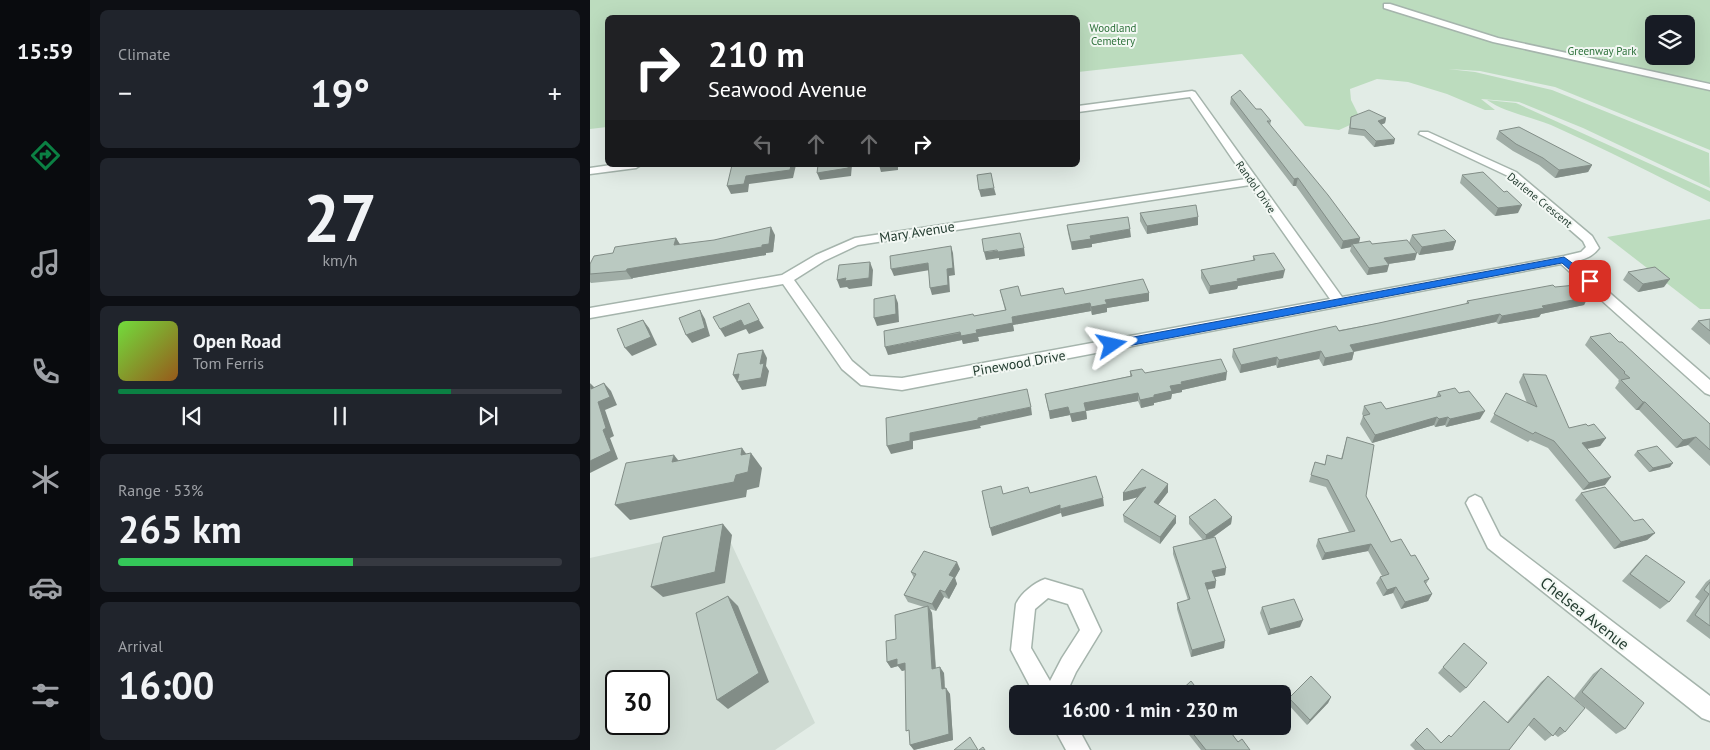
<!DOCTYPE html>
<html lang="en">
<head>
<meta charset="utf-8">
<style>
  body { margin:0; font-family:"PT Sans",sans-serif; background:#20242c; color:#f1f3f6; height:100vh; display:flex; flex-direction:column; font-size:19px; white-space:nowrap }
  * { box-sizing:border-box; margin:0 }
  p { font-size:16px; color:#9ea1a6 }
  .icon { flex:none; width:28px; height:28px; fill:none; stroke:currentColor; stroke-width:2; stroke-linecap:round; stroke-linejoin:round }
  .map { position:relative; flex:1; overflow:hidden }
  .drawer { display:flex; flex-direction:column; gap:10px; padding:10px; background:#0d0f14; width:500px }
  .drawer>* { flex:none }
  .banner { position:absolute; left:15px; top:15px; width:475px; height:152px; border-radius:8px; box-shadow:0 5px 20px #0002; background:#202124; color:#fff; overflow:hidden }
  .tools { position:absolute; left:1055px; top:15px; display:grid; gap:10px }
  .tools a { display:grid; place-items:center; width:50px; height:50px; border-radius:8px; background:#171b24; box-shadow:0 5px 20px #0002; font-size:25px }
  .speed { position:absolute; left:15px; top:670px; display:flex; gap:10px; font-size:25px; font-weight:700; text-align:center }
  .speed>* { display:grid; place-content:center; width:65px; height:65px; border-radius:50%; background:#171b24; box-shadow:0 5px 20px #0002; line-height:1 }
  .speed .limit { border:2px solid #111; border-radius:8px; background:#fff; color:#111 }
  .pin { position:absolute; display:grid; place-items:center; width:42px; height:42px; color:#fff; margin:-21px; border-radius:10px; box-shadow:0 2px 8px #0006 }
  .me { position:absolute; width:55px; margin:-28px; rotate:79deg; stroke-linejoin:round; filter:drop-shadow(0 0 4px #0008) }
  .turn { display:flex; align-items:center; gap:18px; height:105px; padding:0 20px; font-size:22px }
  .turn .icon { width:65px; height:65px; stroke-width:2.5 }
  .turn b { display:block; font-size:35px; line-height:42px }
  .lanes { display:flex; align-items:center; height:48px; padding:0 20px; background:#0003; justify-content:center; gap:25px; direction:ltr }
  .lanes .off { opacity:.35 }
  .big { font-size:38px; font-weight:800; line-height:1.1 }
  .drawer .tile { flex:1; display:flex; flex-direction:column; justify-content:center; gap:8px; min-width:0; padding:0 18px; border-radius:8px; background:#20242c }
  .drawer .dial { align-items:center; gap:0 }
  .dial b { font-size:65px; line-height:1 }
  .song { display:flex; align-items:center; gap:15px }
  .cover { width:60px; height:60px; border-radius:8px; background:linear-gradient(135deg,hsl(100 70% 55%),hsl(30 70% 35%)) }
  .played { height:5px; border-radius:2px; background:linear-gradient(90deg,#0b8043 75%,#363941 75%) }
  .keys { display:flex; justify-content:space-around; direction:ltr }
  .heat { display:flex; justify-content:space-between; align-items:center; font-size:28px; direction:ltr }
  .charge { height:8px; border-radius:4px; background:linear-gradient(90deg,#34c759 53%,#363941 0) }
  .trip { position:absolute; left:419px; top:685px; width:282px; height:50px; border-radius:8px; background:#171b24; box-shadow:0 5px 20px #0002; font-weight:800; line-height:50px; text-align:center }
  main { display:flex; flex:1; min-height:0 }
  .tabs { display:flex; flex-direction:column; width:90px; justify-content:space-around; align-items:center; background:#090b0e; color:#9ea1a6 }
  .tabs .icon { width:35px; height:35px }
  .tabs .selected { color:#0b8043 }
  .tabs b { font-size:22px; color:#f1f3f6 }
  .map>svg:first-child { display:block }
  .built { fill:#d0dcd4; fill-rule:evenodd }
  .green { fill:#bcdcbe; fill-rule:evenodd }
  .lines { fill:none; stroke-linecap:round; stroke-linejoin:round }
  .minor-casing { stroke:#a5b4ac; stroke-width:3 }
  .minor { fill:#fff; fill-rule:evenodd }
  .wall { fill:#a0ada6 }
  .shaded-wall { fill:#828d87 }
  .building { fill:#bac9c1; stroke:#828d87 }
  .route { fill:#1a73e8; stroke:#114b97 }
  .labels { text-anchor:middle; dominant-baseline:central; stroke-width:4; stroke-linejoin:round; paint-order:stroke }
  .far-park-label { font-size:11px; fill:#2e723b; stroke:#f3f8f4 }
  .far-street-label { font-size:11px; fill:#233c30; stroke:#f3f8f4 }
  .street-label { font-size:14px; fill:#233c30; stroke:#f3f8f4 }
  .near-street-label { font-size:16px; fill:#233c30; stroke:#f3f8f4 }
</style>
</head>
<body>
<main>
<nav class="tabs">
<b>15:59</b>
<svg class="icon selected" aria-label="directions" viewBox="0 0 24 24"><path d="M12 3l9 9-9 9-9-9zM9 14v-3h6M13 9l2 2-2 2"/></svg>
<svg class="icon" aria-label="music" viewBox="0 0 24 24"><path d="M9 18V5l10-2v13"/><circle cx="6" cy="18" r="3"/><circle cx="16" cy="16" r="3"/></svg>
<svg class="icon" aria-label="phone" viewBox="0 0 24 24"><path d="M5 4h4l2 5-3 2q2 4 5 5l2-3 5 2v4C11 20 4 13 5 4z"/></svg>
<svg class="icon" aria-label="climate" viewBox="0 0 24 24"><path d="M12 3v18M4 7l16 10M4 17L20 7"/></svg>
<svg class="icon" aria-label="car" viewBox="0 0 24 24"><path d="M5 17H2v-5l4-1 3-4h7l3 4 3 1v5h-3M9 17h6M6 11h13"/><circle cx="7" cy="17" r="2"/><circle cx="17" cy="17" r="2"/></svg>
<svg class="icon" aria-label="filters" viewBox="0 0 24 24"><path d="M4 7h16M4 17h16"/><circle cx="9" cy="7" r="2"/><circle cx="15" cy="17" r="2"/></svg>
</nav>
<section class="drawer">
<div class="tile"><p>Climate</p>
<div class="heat"><a>−</a><b class="big">19°</b><a>+</a></div>
</div>
<div class="tile dial"><b>27</b><p>km/h</p></div>
<div class="tile">
<div class="song"><i class="cover"></i><div><b>Open Road</b><p>Tom Ferris</p></div></div>
<div class="played"></div>
<div class="keys"><svg class="icon" aria-label="previous" viewBox="0 0 24 24"><path d="M18 5L8 12l10 7zM5 5v14"/></svg><svg class="icon" aria-label="pause" viewBox="0 0 24 24"><path d="M8 5v14M16 5v14"/></svg><svg class="icon" aria-label="next" viewBox="0 0 24 24"><path d="M6 5l10 7-10 7zM19 5v14"/></svg></div>
</div>
<div class="tile"><p>Range · 53%</p><b class="big">265 km</b><div class="charge"></div></div>
<div class="tile"><p>Arrival</p><b class="big">16:00</b></div>
</section>
<div class="map">
<svg width="1120" height="750" viewBox="0 0 1120 750">
  <rect width="100%" height="100%" fill="#e2ece6"/>
  <path class="built" d="M134,528L225,723L185,750H0V558ZM26,681H69V724H26Z"/>
  <g class="green">
    <path d="M0,0H1120V150L965,87L890,71L858,69L885,72L962,90L1119,153L1120,188L993,128L929,102L891,99L905,110H895L857,94L818,82L787,79L760,89L761,100L771,120L749,130L715,126L652,54L488,72V18H18L17,127L0,129ZM1064,24H1096V56H1064Z"/>
    <path d="M897,100L926,103L1120,191V202C1067,176 1015,149 961,125C939,116 916,113 897,100Z"/>
    <path d="M1120,219V309H1110L1017,237Z"/>
  </g>
  <g class="lines">
    <defs>
      <g id="minor">
        <path d="M794,4H800L908,38L1120,84V90L903,42L794,8Z"/>
        <path d="M602,91L605,92L752,297L974,256L991,252L996,247L993,241L918,176L829,134L830,132H838L926,172L1002,236L1009,248C1002,257 995,259 984,262L1120,380V395L1115,393L971,264L312,390L271,385L252,369L193,284L0,318V308L192,275L226,255L265,238L656,179L600,97L488,112V106ZM660,185L740,299L312,378L280,376L262,361L204,280L234,261L268,245Z"/>
        <path d="M21,165H51L46,168L0,174V168Z"/>
        <path d="M885,495L891,498L910,536L1120,696V721L1112,718L898,548L876,503L879,498Z"/>
        <path d="M455,579L492,590L511,631L486,672L476,694H444L421,650L426,604C431,593 444,583 455,579ZM458,598L478,604L490,630L472,658L460,681L441,648L445,609Z"/>
        <path d="M463,726H487L500,750H476Z"/>
      </g>
    </defs>
    <use href="#minor" class="minor-casing"/>
    <use href="#minor" class="minor"/>
  </g>
  <g class="wall">
    <path d="M641,97L666,109L681,121L680,125L770,238L769,243L782,244L819,243L822,235L866,241L863,250L829,255L825,250V260L798,264L797,272L777,275L760,251L761,247L751,249L706,186H703L640,104Z"/>
    <path d="M761,117L796,118L795,123L791,125L804,144L784,147L774,136L758,134Z"/>
    <path d="M909,131L1002,165L998,172L965,178L949,165L923,151L906,139Z"/>
    <path d="M872,175L928,213L905,216L870,183Z"/>
    <path d="M550,213L608,217V225L557,234L550,221Z"/>
    <path d="M477,225L541,237L502,244V247L482,250L478,233Z"/>
    <path d="M185,235L183,252L176,253V255L43,278L42,279L1,283L0,282V264L23,253L86,238L90,245Z"/>
    <path d="M663,256L693,278L648,286L647,289L619,294L611,278V270L663,261Z"/>
    <path d="M1038,272L1074,287L1048,292L1033,280Z"/>
    <path d="M965,287L998,297L994,305L951,314L949,317L908,324L906,322L764,352L762,360L733,366L729,359L687,368L686,365L650,373L642,357L643,349L789,323L876,304L877,301Z"/>
    <path d="M410,290L431,296L475,294L559,293V301L517,308V312L502,315L501,311L423,325L424,331L388,337L389,341L373,344L372,340L298,355L384,316L415,310Z"/>
    <path d="M1120,319V345L1101,329L1108,321Z"/>
    <path d="M1000,337L1029,342L1120,424V466L1098,445L1086,448L1049,410H1046L1025,388L1029,382L1028,381L1029,380L995,345Z"/>
    <path d="M540,371L555,373L636,380L592,390V392L582,394L581,399L564,403V405L551,408L548,401L496,411L497,419L482,422L480,415L460,419L455,394L540,376Z"/>
    <path d="M933,374L979,428L998,426L1016,438L1010,446L997,449L1015,485L993,490L958,448L940,440L938,442L900,422L916,393L937,403L929,382Z"/>
    <path d="M848,392L890,419L856,427L855,425L845,427L844,425L782,443L770,424L773,416L772,414L774,406L796,409L846,397Z"/>
    <path d="M757,437L776,496L801,542L821,556L839,579L836,584L842,594L838,601L811,609L803,593L793,596L786,583L790,577L792,576L778,551L732,560L726,546L728,539L759,532L736,487L719,482L725,462L735,464L737,455L751,459Z"/>
    <path d="M1047,451L1080,467L1059,472L1044,455Z"/>
    <path d="M578,484V492L568,505L586,523L570,544L534,522L533,515L548,497L533,501Z"/>
    <path d="M991,493L1044,521L1065,533L1057,540L1024,549L985,500Z"/>
    <path d="M599,517H642L641,524L623,537L636,568L635,575L625,577L626,581L625,588L617,590L634,648L601,657L587,609V603L598,600L583,554V547L613,540L599,524Z"/>
    <path d="M1056,555L1079,602L1070,609L1032,581L1049,562Z"/>
    <path d="M370,569L365,578L367,584L359,599L354,597L346,611L340,609L342,613L346,668L354,673L355,689L360,694L363,740L324,750L320,745L315,670L312,671L308,666L301,668L297,662L306,639L334,607L318,602L314,595L324,578L321,572Z"/>
    <path d="M1120,579V639L1096,621L1110,601L1105,597L1116,582Z"/>
    <path d="M672,607L710,627L678,635L670,613Z"/>
    <path d="M874,643L876,688L870,693L848,673Z"/>
    <path d="M1011,668L1035,729L1026,734L984,698L1003,674Z"/>
    <path d="M958,676L975,732L968,737L964,734L955,741L938,725L919,750H825L820,745L837,728L851,743L861,737L894,701L917,722L951,682Z"/>
    <path d="M741,697L738,703L717,725L697,703L699,698Z"/>
    <path d="M592,726H636L648,742L660,750H611Z"/>
  </g>
  <g class="shaded-wall">
    <path d="M796,118L795,123L786,127L788,121Z"/>
    <path d="M805,139L804,144L784,147L786,141Z"/>
    <path d="M201,165H206L203,178L159,184L158,192L141,194L137,186L156,176Z"/>
    <path d="M259,165H262L261,176L230,180L227,173Z"/>
    <path d="M289,165H308V170L291,172Z"/>
    <path d="M1002,165L998,172L965,178L969,170Z"/>
    <path d="M708,178L706,186H703L704,179Z"/>
    <path d="M404,188L406,195L391,197L389,190Z"/>
    <path d="M932,205L928,213L905,216L908,208Z"/>
    <path d="M608,217V225L557,234V226Z"/>
    <path d="M181,227L185,235L183,252L176,253V255L43,278L42,279L36,271L37,269L172,245Z"/>
    <path d="M540,229L541,237L502,244V247L482,250L481,242L500,236Z"/>
    <path d="M86,238L91,246L84,245Z"/>
    <path d="M770,238L768,246L762,244L761,247L751,249L753,241Z"/>
    <path d="M866,241L863,250L829,255L832,247Z"/>
    <path d="M361,246L363,253L365,275L359,276L360,292L342,295L340,288L357,269Z"/>
    <path d="M434,248L435,256L409,260V258L396,260L394,252Z"/>
    <path d="M827,253L825,260L791,265L794,258Z"/>
    <path d="M280,262L283,270L282,286L259,289L257,287L250,288L247,280Z"/>
    <path d="M338,263L340,270L304,276L301,269Z"/>
    <path d="M799,265L797,272L777,275L779,268Z"/>
    <path d="M695,270L693,278L648,286L647,289L619,294L620,286L647,279Z"/>
    <path d="M1080,279L1074,287L1048,292L1053,284Z"/>
    <path d="M559,293V301L517,308V312L502,315L501,307L515,300Z"/>
    <path d="M305,295L308,303L309,322L287,326L284,318Z"/>
    <path d="M998,297L994,305L951,314L949,317L908,324L912,316L952,306Z"/>
    <path d="M500,303L501,311L423,325L424,331L388,337L389,341L373,344L372,340L298,355L295,347L386,330L422,317Z"/>
    <path d="M110,310L115,319L120,336L102,343L96,335Z"/>
    <path d="M910,314L906,322L757,353L760,345Z"/>
    <path d="M53,320L59,328L67,345L42,356L35,348Z"/>
    <path d="M151,320H169L174,328L159,334L156,329L135,337L130,329Z"/>
    <path d="M173,350L177,358L176,366L179,371L176,386L152,390L143,375Z"/>
    <path d="M731,351L729,359L687,368L689,360Z"/>
    <path d="M764,352L762,360L733,366L735,358Z"/>
    <path d="M687,357L686,365L650,373L651,365Z"/>
    <path d="M637,372L636,380L592,390V392L582,394L581,399L564,403V405L551,408L550,400L580,386L591,382Z"/>
    <path d="M0,383L6,389H1Z"/>
    <path d="M14,383L21,391L27,405L15,410L24,436L20,438L28,459L0,473V461L13,430L8,402Z"/>
    <path d="M548,393V401L496,411L497,419L482,422L480,414L494,403Z"/>
    <path d="M1053,402H1055L1049,410H1046Z"/>
    <path d="M441,407L442,415L390,426L391,428L323,441V449L301,454L297,446L320,433Z"/>
    <path d="M478,407L480,415L460,419L459,411Z"/>
    <path d="M895,411L890,419L856,427L860,419Z"/>
    <path d="M847,417L844,425L782,443L785,435Z"/>
    <path d="M858,417L855,425L845,427L849,419Z"/>
    <path d="M1106,437L1098,445L1086,448L1093,440Z"/>
    <path d="M1016,438L1010,446L986,451L992,443Z"/>
    <path d="M152,448L160,459L161,453L172,468L169,487L157,490L156,497L40,520L25,505L146,475Z"/>
    <path d="M84,455L96,470L82,462Z"/>
    <path d="M1083,463L1080,467L1059,472L1063,468Z"/>
    <path d="M1021,477L1015,485L993,490L999,483Z"/>
    <path d="M578,484V492L564,510V502Z"/>
    <path d="M556,487V495L533,501V493Z"/>
    <path d="M513,498L514,506L472,517L470,509Z"/>
    <path d="M470,505L471,513L402,536L400,528Z"/>
    <path d="M586,516V523L570,544V537Z"/>
    <path d="M642,517L641,524L615,543L616,535Z"/>
    <path d="M133,524L142,535L135,583L73,597L61,587Z"/>
    <path d="M1065,533L1057,540L1024,549L1031,542Z"/>
    <path d="M781,544L778,551L732,560L735,553Z"/>
    <path d="M367,562L370,569L365,578L367,584L359,599L355,592L359,575Z"/>
    <path d="M636,568L635,575L621,578L622,571Z"/>
    <path d="M626,581L625,588L614,590L615,583Z"/>
    <path d="M806,587L803,593L793,596L797,590Z"/>
    <path d="M350,590L354,597L346,611L342,604Z"/>
    <path d="M842,594L838,601L811,609L815,602Z"/>
    <path d="M138,596L148,606L179,682L138,709L127,700Z"/>
    <path d="M338,606L342,613L346,675L342,669Z"/>
    <path d="M713,620L710,627L678,635L680,629Z"/>
    <path d="M635,641L634,648L601,657L602,650Z"/>
    <path d="M307,659L315,663L319,669L312,671L308,666L301,668L297,662Z"/>
    <path d="M350,667L354,673L355,695L352,689Z"/>
    <path d="M356,688L360,694L363,740L324,750L320,745Z"/>
    <path d="M741,697L738,703L717,725L720,720Z"/>
  </g>
  <g class="building">
    <path d="M650,90L666,109H671L681,121H677L738,195L770,238L753,241L708,178L704,179L641,97Z"/>
    <path d="M779,110L796,118L788,121L805,139L786,141L775,130L760,128L761,117Z"/>
    <path d="M929,127L1002,165L969,170L953,158L926,144L909,131Z"/>
    <path d="M142,165H201L200,170L156,176L154,184L137,186Z"/>
    <path d="M228,165H259L258,168L227,173Z"/>
    <path d="M893,172L914,192L917,191L932,205L908,208L872,175Z"/>
    <path d="M401,173L404,188L389,190L387,175Z"/>
    <path d="M606,205L608,217L557,226L550,213Z"/>
    <path d="M538,217L540,229L500,236L501,239L481,242L477,225Z"/>
    <path d="M181,227L179,244L172,245V247L37,269L36,271L0,274V264L4,256L23,253L25,247L86,238L84,245L124,240Z"/>
    <path d="M855,230L866,241L832,247L822,235Z"/>
    <path d="M430,233L434,248L408,252L407,250L394,252L392,239Z"/>
    <path d="M817,240L827,253L794,258L799,265L779,268L762,244L780,241L782,244Z"/>
    <path d="M361,246L363,268L357,269L358,285L340,288L338,263L301,269L300,256Z"/>
    <path d="M684,253L695,270L647,279L648,281L620,286L611,270L665,260L663,256Z"/>
    <path d="M280,262L279,278L255,281L256,278L247,280L249,265Z"/>
    <path d="M1065,267L1080,279L1053,284L1038,272Z"/>
    <path d="M553,279L559,293L515,300L517,304L501,307L500,303L422,317L423,323L386,330L387,333L371,336L370,332L295,347L294,331L383,314L384,316L416,310L410,290L428,286L431,296L473,288L475,294Z"/>
    <path d="M963,285L965,287L986,285L998,297L952,306L954,308L912,316L910,314L760,345L764,352L735,358L731,351L689,360L687,357L651,365L643,349L746,326L749,331L789,323L879,303L877,301Z"/>
    <path d="M305,295L306,314L284,318V299Z"/>
    <path d="M159,303L169,320L154,326L151,320L130,329L123,317Z"/>
    <path d="M110,310L115,328L96,335L89,318Z"/>
    <path d="M1120,319V331L1108,321Z"/>
    <path d="M53,320L61,337L35,348L27,329Z"/>
    <path d="M1020,333L1029,342H1032L1120,424V450L1106,437L1093,440L1055,402H1053L1031,380L1040,378L1034,373L1035,372L1000,337Z"/>
    <path d="M173,350L170,364L174,363L171,378L147,382L149,374L143,375L148,354Z"/>
    <path d="M631,359L637,372L591,382L592,384L580,386L582,391L564,395V397L550,400L548,393L494,403L496,411L480,414L478,407L459,411L455,394L542,376L540,371L552,369L555,373Z"/>
    <path d="M933,374L956,375L979,428L996,424L998,426L1004,424L1016,438L992,443L1021,477L999,483L964,441L945,432L943,434L904,414L916,393L947,407Z"/>
    <path d="M14,383L20,397L8,402L16,428L13,430L21,451L0,461V384L1,389Z"/>
    <path d="M865,388L869,393L879,391L895,411L860,419L858,417L849,419L847,417L785,435L773,416L780,414L774,406L791,402L796,409L851,396L848,392Z"/>
    <path d="M437,389L441,407L388,418V420L320,433V441L297,446L296,418Z"/>
    <path d="M757,437L784,445L776,496L801,542L811,539L821,556L825,555L839,579L834,581L842,594L815,602L806,587L797,590L790,577L799,574L781,544L735,553L728,539L765,531L738,480L721,475L725,462L735,465L737,455L752,459Z"/>
    <path d="M1067,446L1083,463L1063,468L1047,451Z"/>
    <path d="M152,448L151,455L161,453L158,472L146,475L144,482L25,505L36,463L84,455L82,462Z"/>
    <path d="M552,469L578,484L564,502L586,516L570,537L533,515L556,487L533,493Z"/>
    <path d="M506,476L513,498L470,509V505L400,528L392,491L411,486L413,494L438,487L440,493Z"/>
    <path d="M1015,487L1044,521L1053,519L1065,533L1031,542L991,493Z"/>
    <path d="M625,499L642,517L616,535L599,517Z"/>
    <path d="M133,524L125,572L61,587L73,537Z"/>
    <path d="M625,537L636,568L622,571L626,581L615,583L635,641L602,650L587,603L600,599L583,547Z"/>
    <path d="M334,551L367,562L359,575L364,577L355,592L350,590L342,604L314,595L326,574L321,572Z"/>
    <path d="M1056,555L1095,582L1079,602L1040,574Z"/>
    <path d="M1120,582V626L1105,615L1119,594L1114,590Z"/>
    <path d="M138,596L169,673L127,700L106,613Z"/>
    <path d="M704,599L713,620L680,629L672,607Z"/>
    <path d="M338,606L342,669L350,667L352,689L356,688L359,734L320,745L319,730L316,731L315,663L307,665V659L297,662L296,641L306,639L305,615Z"/>
    <path d="M874,643L897,663L876,688L853,667Z"/>
    <path d="M1011,668L1054,703L1035,729L992,692Z"/>
    <path d="M721,676L741,697L720,720L699,698Z"/>
    <path d="M958,676L995,708L975,732L970,727L963,736L944,718L919,750H835L825,740L837,728L851,743L859,735L861,737L894,701L918,723Z"/>
    <path d="M601,681L611,694H587Z"/>
    <path d="M597,726H636L648,742L652,739L660,750H616Z"/>
    <path d="M380,737L388,750H364Z"/>
    <path d="M393,747L395,750H389Z"/>
  </g>
  <path class="route" d="M974,257L1004,279V284H996L972,263L522,349L517,345L522,341Z"/>
  <g class="labels">
    <g class="far-park-label">
      <text x="523" y="28">Woodland<tspan x="523" dy="13">Cemetery</tspan></text>
      <text x="1012" y="51">Greenway Park</text>
    </g>
    <g class="far-street-label">
      <text transform="translate(666 187) rotate(55)">Randol Drive</text>
      <text transform="translate(950 200) rotate(39)">Darlene Crescent</text>
    </g>
    <g class="street-label">
      <text transform="translate(327 232) rotate(-9)">Mary Avenue</text>
      <text transform="translate(429 363) rotate(-10)">Pinewood Drive</text>
    </g>
    <g class="near-street-label">
      <text transform="translate(995 613) rotate(38)">Chelsea Avenue</text>
    </g>
  </g>
</svg>
<div class="tools">
<a><svg class="icon" aria-label="layers" viewBox="0 0 24 24"><path d="M12 4l9 5-9 5-9-5zM3 14l9 5 9-5"/></svg></a>
</div>
<div class="speed"><div class="limit">30</div></div>
<div class="pin" style="left:1000px;top:281px;background:#d93025"><svg class="icon" aria-label="arrive" viewBox="0 0 24 24"><path d="M6 21V4h12l-3 4 3 4H6"/></svg></div>
<svg class="me" style="left:522px;top:345px" viewBox="-20 -20 40 40"><path d="M0-17L14 15 0 8-14 15z" fill="#1a73e8" stroke="#fff" stroke-width="4"/></svg>
<div class="trip">16:00 · 1 min · 230 m</div>
<div class="banner">
<div class="turn"><svg class="icon" aria-label="right" viewBox="0 0 24 24"><path d="M7 20v-9h11M14 6l5 5-5 5"/></svg><div><b>210 m</b>Seawood Avenue</div></div>
<div class="lanes"><svg class="icon off" aria-label="left" viewBox="0 0 24 24"><path d="M17 20v-9H6M10 6l-5 5 5 5"/></svg><svg class="icon off" aria-label="ahead" viewBox="0 0 24 24"><path d="M12 20V5M6 11l6-6 6 6"/></svg><svg class="icon off" aria-label="ahead" viewBox="0 0 24 24"><path d="M12 20V5M6 11l6-6 6 6"/></svg><svg class="icon" aria-label="right" viewBox="0 0 24 24"><path d="M7 20v-9h11M14 6l5 5-5 5"/></svg></div>
</div>
</div>
</main>
</body>
</html>
